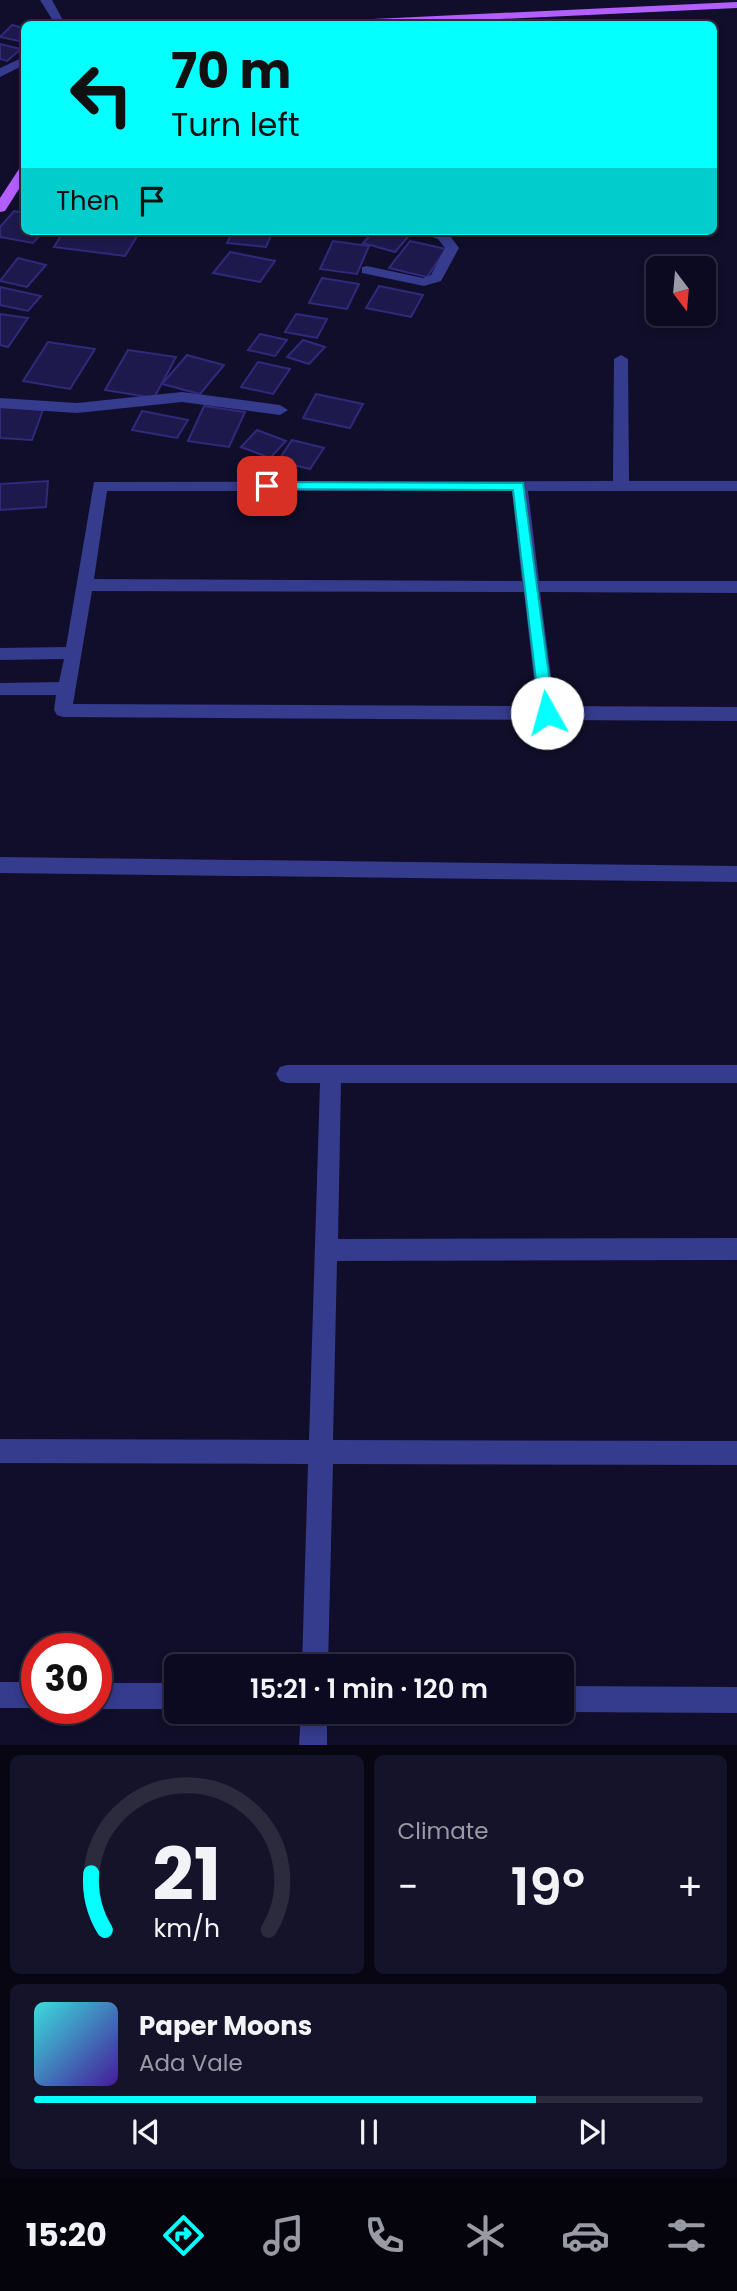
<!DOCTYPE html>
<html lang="en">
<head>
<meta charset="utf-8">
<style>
  body { margin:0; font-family:Poppins,sans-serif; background:#151329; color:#f1f3f6; height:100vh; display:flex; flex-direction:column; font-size:26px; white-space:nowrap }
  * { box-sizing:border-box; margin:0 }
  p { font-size:23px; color:#9a9aa5 }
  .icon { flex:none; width:38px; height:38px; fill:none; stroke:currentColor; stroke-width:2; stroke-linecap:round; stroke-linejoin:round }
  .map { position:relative; height:1745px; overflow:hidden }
  .drawer { display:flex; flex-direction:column; gap:10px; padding:10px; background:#070612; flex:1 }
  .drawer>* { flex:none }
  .banner { position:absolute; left:21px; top:21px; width:696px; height:214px; border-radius:10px; box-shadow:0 4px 10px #0003,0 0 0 2px #2c2b3e; background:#04ffff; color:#111; overflow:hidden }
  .needle { width:46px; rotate:164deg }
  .tools { position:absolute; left:646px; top:256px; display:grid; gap:14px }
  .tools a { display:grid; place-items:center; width:70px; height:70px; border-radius:10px; background:#0c0a20; box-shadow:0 4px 10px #0003,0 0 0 2px #2c2b3e; font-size:35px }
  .speed { position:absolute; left:21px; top:1633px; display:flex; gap:14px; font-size:35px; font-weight:700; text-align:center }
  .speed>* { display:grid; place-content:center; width:91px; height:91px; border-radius:50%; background:#0c0a20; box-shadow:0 4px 10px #0003,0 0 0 2px #2c2b3e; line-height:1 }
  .speed .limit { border:10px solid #d22; background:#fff; color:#111 }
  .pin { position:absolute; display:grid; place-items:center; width:60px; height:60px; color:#fff; margin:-30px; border-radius:14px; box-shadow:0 4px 10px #0006 }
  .me { position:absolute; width:77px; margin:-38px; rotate:353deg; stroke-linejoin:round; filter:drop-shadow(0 0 5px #0008) }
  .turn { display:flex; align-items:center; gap:24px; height:147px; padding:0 35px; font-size:32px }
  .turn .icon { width:91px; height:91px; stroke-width:2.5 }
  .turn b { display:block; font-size:49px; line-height:60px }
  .then { display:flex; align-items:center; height:66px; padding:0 35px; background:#0003; gap:14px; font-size:26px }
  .big { font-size:52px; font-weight:600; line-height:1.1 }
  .drawer .tile { flex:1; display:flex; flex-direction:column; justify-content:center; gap:10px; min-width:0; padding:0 24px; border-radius:10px; background:#151329 }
  .drawer .dial { align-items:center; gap:0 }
  .dial svg { height:182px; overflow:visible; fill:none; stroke:#2c2b3e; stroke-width:7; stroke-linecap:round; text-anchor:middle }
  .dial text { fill:#f1f3f6; stroke:none }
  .song { display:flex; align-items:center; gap:21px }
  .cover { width:84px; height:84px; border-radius:10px; background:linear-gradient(135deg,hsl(180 70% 55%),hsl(260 70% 35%)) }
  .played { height:7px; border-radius:4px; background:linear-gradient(90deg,#04ffff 75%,#2c2b3e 75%) }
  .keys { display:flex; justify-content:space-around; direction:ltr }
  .heat { display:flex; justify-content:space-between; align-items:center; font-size:38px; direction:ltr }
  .drawer .tiles { flex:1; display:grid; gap:10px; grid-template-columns:1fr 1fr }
  .tile:last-child { grid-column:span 2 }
  .trip { position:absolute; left:164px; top:1654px; width:410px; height:70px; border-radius:10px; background:#0c0a20; box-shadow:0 4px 10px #0003,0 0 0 2px #2c2b3e; font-weight:600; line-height:70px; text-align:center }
  .menu { display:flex; height:112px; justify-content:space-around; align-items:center; background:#05040d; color:#9a9aa5 }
  .menu .icon { width:49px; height:49px }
  .menu .current { color:#04ffff }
  .menu b { font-size:32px; color:#f1f3f6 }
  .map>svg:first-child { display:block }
  .building { fill:#1e194d; stroke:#31297b; stroke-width:2 }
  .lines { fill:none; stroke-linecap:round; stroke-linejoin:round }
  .service { fill:#353b8d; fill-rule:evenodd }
  .minor { fill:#353b8d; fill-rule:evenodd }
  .primary { fill:#b35fff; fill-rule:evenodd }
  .route { fill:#04ffff; stroke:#03a6a6; stroke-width:2 }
</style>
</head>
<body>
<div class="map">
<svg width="737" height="1745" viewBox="0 0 737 1745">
  <rect width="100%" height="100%" fill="#100e2a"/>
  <g class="building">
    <path d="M12,25L24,28V42L0,37Z"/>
    <path d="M0,44L21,49L7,61L0,59Z"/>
    <path d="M14,211L24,213V231H44L33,243L0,237V227Z"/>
    <path d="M64,231H123L139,233L125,256L54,247Z"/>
    <path d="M233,231H273L266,247L227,243Z"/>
    <path d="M374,231H402L411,233L395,252L363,243Z"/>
    <path d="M333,241L369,246L357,274L320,269Z"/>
    <path d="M410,241L446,249L427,277L389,268Z"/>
    <path d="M230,252L275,261L260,282L213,273Z"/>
    <path d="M18,258L46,265L27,287L0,281Z"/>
    <path d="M322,278L359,284L347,309L309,303Z"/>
    <path d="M379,286L423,295L411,317L366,308Z"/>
    <path d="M0,287L41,296L28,311L0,305Z"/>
    <path d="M0,314L28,318L8,347L0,345Z"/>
    <path d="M296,314L327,319L317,338L285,332Z"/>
    <path d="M260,334L287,340L275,356L248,350Z"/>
    <path d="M303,340L325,347L309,364L287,357Z"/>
    <path d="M48,342L95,349L70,389L23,381Z"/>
    <path d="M128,350L176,357L154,398L105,390Z"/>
    <path d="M187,355L224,365L200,394L162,384Z"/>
    <path d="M258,362L290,369L273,394L241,387Z"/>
    <path d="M316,394L363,404L350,428L303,418Z"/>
    <path d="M204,406L245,412L229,447L188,441Z"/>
    <path d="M0,407L43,410L32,440L0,438Z"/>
    <path d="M142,411L188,420L177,438L132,430Z"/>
    <path d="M257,430L286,441L270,458L241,447Z"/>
    <path d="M292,440L324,448L310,469L278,461Z"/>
    <path d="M48,481L46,507L0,510V484Z"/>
  </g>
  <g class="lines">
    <path class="service" d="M40,0H52L65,24H55Z"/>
    <g class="minor">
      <path d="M24,57V65L0,77V68Z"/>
      <path d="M416,231L448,233L459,248L441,281L424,286L362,273V267L367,266L423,278L431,275L445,248L438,239Z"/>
      <path d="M621,355L628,359L629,481H737V491H528L539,581H737V593L540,592L555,706L737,707V721L63,717L57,715L54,710L56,695H0V683L59,682L64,659L0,660V648L66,647L94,482L613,481L614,359ZM107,491H512L522,581L94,579ZM92,591L524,592L537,706L73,704Z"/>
      <path d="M182,392L280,405L288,410L280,415L182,402L77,413L0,408V398L77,403Z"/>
      <path d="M0,857L737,866V882L0,873Z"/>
      <path d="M287,1065H737V1083H341L338,1239L737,1238V1260L337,1261L333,1440L737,1441V1465L333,1464L328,1666H302L308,1464L0,1463V1439L309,1440L320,1083H287L280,1081L276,1074L280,1067Z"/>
      <path d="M0,1682H37L38,1708H0Z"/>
      <path d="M96,1683H177V1709H96L93,1708H96Z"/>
      <path d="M562,1686L737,1687V1713L562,1712H560Z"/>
      <path d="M301,1712H327V1745H299Z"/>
    </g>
    <g class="primary">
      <path d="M737,2V8L394,24H325L331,21Z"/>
      <path d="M24,168V181L5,211L0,212V198L19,169Z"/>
    </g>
  </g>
  <path class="route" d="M267,482L523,483L554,713L552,717H542L540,713L513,490L263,489V483Z"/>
</svg>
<div class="tools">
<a><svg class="needle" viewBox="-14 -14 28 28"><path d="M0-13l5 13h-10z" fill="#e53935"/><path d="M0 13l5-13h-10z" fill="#9a9aa5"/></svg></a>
</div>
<div class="speed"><div class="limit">30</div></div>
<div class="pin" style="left:267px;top:486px;background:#d93025"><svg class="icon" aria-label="arrive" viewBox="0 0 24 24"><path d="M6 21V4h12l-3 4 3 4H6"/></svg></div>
<svg class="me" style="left:547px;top:713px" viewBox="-20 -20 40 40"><circle r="19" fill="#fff"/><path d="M0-13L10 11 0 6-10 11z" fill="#04ffff"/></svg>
<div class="trip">15:21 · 1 min · 120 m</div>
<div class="banner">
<div class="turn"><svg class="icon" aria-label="left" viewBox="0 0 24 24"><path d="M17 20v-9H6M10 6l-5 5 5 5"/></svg><div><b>70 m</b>Turn left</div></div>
<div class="then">Then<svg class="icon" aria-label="arrive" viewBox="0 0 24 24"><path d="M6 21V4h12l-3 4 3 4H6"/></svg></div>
</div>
</div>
<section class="drawer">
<div class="tiles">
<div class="tile dial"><svg viewBox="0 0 100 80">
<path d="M14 69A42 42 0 1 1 86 69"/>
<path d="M14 69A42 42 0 0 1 8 44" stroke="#04ffff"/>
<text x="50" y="56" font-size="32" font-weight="700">21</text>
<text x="50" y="72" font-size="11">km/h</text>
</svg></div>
<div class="tile"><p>Climate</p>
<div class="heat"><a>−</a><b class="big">19°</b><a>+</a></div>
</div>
<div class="tile">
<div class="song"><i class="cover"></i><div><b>Paper Moons</b><p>Ada Vale</p></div></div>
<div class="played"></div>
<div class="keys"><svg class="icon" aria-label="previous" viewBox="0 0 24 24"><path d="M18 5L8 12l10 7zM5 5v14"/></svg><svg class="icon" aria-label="pause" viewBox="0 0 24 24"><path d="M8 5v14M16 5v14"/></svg><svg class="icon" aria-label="next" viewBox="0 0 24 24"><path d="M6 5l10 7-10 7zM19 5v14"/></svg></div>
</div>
</div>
</section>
<nav class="menu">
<b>15:20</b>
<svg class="icon current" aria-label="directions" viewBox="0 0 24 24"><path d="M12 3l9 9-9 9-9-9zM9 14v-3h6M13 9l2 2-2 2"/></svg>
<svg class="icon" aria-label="music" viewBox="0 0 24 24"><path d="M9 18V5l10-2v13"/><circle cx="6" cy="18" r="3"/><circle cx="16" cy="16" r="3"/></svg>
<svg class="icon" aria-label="phone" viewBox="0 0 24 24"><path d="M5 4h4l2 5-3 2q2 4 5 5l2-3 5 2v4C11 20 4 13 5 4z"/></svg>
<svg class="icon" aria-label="climate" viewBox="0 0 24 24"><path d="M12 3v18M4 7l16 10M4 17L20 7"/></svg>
<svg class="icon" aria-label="car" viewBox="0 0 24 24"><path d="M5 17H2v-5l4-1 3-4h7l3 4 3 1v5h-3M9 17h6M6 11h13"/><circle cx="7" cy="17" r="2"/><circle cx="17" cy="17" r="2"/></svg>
<svg class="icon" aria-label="filters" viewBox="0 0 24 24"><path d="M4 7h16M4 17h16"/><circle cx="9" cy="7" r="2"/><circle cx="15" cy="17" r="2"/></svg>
</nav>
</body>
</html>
